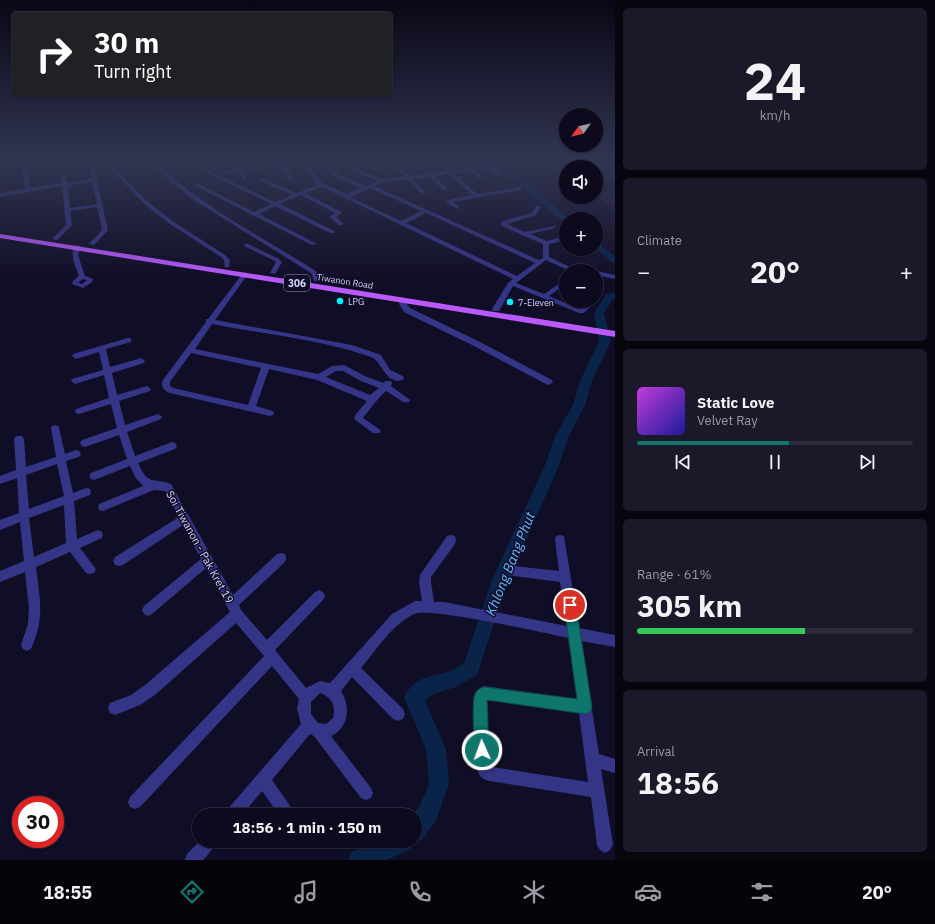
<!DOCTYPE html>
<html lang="en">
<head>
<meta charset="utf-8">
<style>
  body { margin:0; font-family:"IBM Plex Sans",sans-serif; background:#1a1829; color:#f1f3f6; height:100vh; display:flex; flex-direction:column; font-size:15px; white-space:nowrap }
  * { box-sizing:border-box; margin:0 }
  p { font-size:13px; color:#9a9aa3 }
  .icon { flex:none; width:22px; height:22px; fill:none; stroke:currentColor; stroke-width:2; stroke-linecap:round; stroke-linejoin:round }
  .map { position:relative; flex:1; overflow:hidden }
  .side { display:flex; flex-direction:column; gap:8px; padding:8px; background:#07060f; width:320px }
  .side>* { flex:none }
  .top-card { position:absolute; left:12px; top:12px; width:380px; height:84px; border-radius:4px; box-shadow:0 1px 3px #0004,0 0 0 1px #2c2b3b; background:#202124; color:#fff; overflow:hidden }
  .needle { width:26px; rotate:236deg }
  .tools { position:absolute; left:559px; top:108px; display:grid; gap:8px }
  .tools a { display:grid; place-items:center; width:44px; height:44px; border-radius:50%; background:#0c0a1c; box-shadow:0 1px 3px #0004,0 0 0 1px #2c2b3b; font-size:20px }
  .speed { position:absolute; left:12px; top:796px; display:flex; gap:8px; font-size:20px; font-weight:700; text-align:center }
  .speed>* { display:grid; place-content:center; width:52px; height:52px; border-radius:50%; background:#0c0a1c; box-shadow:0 1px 3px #0004,0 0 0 1px #2c2b3b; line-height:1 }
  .speed .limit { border:6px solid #d22; background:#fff; color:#111 }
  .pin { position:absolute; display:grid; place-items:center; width:34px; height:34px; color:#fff; margin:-17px; border:2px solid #fff; border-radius:50%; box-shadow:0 1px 4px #0007 }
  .me { position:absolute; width:44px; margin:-22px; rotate:358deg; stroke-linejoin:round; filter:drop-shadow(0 0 3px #0008) }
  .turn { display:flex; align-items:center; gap:14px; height:84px; padding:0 16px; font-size:18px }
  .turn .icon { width:52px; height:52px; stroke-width:2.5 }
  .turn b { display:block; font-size:28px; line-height:34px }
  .big { font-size:30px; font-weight:700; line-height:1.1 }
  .side .card { flex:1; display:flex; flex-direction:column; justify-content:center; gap:6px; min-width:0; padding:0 14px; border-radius:6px; background:#1a1829 }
  .side .dial { align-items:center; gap:0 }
  .dial b { font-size:52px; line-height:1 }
  .song { display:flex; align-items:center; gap:12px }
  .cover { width:48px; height:48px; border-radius:6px; background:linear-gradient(135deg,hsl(290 70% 55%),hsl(240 70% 35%)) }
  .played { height:4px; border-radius:2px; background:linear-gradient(90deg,#0f766e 55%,#2c2b3b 55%) }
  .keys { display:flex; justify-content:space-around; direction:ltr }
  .heat { display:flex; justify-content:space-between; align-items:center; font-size:22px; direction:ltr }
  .charge { height:6px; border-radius:3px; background:linear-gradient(90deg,#34c759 61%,#2c2b3b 0) }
  .trip { position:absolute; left:192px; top:808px; width:230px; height:40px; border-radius:20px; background:#0c0a1c; box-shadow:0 1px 3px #0004,0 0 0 1px #2c2b3b; font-weight:700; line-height:40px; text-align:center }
  .menu { display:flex; height:64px; justify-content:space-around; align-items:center; background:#05040b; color:#9a9aa3 }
  .menu .icon { width:28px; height:28px }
  .menu .selected { color:#0f766e }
  .menu b { font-size:18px; color:#f1f3f6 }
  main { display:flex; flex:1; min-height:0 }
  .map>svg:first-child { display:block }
  .green { fill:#10302d }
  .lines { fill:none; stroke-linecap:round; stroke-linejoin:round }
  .river { fill:#092349; fill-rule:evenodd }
  .building { fill:#201848 }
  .minor { fill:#353587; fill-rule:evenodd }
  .major { fill:#ba59ff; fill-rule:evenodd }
  .route { fill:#0f766e; stroke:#0a4d48 }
  .poi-dot { fill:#00eefd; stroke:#100d26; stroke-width:1.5 }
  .labels { text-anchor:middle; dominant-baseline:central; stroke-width:3; stroke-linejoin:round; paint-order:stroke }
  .far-street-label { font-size:9px; fill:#d5d2ff; stroke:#100d26 }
  .far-poi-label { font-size:9px; fill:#d5d2ff; stroke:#100d26; text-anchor:start }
  .shield { fill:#100d26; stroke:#9a97be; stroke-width:1 }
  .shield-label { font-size:10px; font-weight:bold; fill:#d5d2ff }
  .street-label { font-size:11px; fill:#d5d2ff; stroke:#100d26 }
  .near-water-label { font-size:14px; font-style:italic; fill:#60bcff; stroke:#100d26 }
</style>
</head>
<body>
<main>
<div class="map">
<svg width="615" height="860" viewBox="0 0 615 860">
  <rect width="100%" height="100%" fill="#100d26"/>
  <path class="green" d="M581,162H604L615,169V183L596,172V167H589Z"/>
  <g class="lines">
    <g class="river">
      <path d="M488,162C506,162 555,205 569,219H566V222H563L521,186Z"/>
      <path d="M596,242L615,256V263L612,262L596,249Z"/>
      <path d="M615,293V299H613L604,313L611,341L592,381L585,405L568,438L560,463L506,587L477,675L456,687L431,695L425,701L446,749L449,784L436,820L423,839L414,842L411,849L387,860H348L351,852L378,841H415V815H413L420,805L429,784L426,749L404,698C414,674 433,678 453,670C457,668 460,665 464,663L492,580L546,463L554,438L573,405L580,381L599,341L594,313L606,294Z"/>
    </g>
  </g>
  <path class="building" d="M615,192V211L596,195V193Z"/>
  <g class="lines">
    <g class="minor">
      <path d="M11,162H20L0,166V164Z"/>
      <path d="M105,162H109L147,201L174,222L225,255L230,260L229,267H225L224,260L221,257L170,224L143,203Z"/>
      <path d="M152,162H156C202,207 262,237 316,271L319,280L318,281H314L311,273L194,200L171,182Z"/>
      <path d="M186,162H191L275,202L292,195L260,181V179H264L296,193L318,185L302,164L285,166L293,179L290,181L288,180L280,167L243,171L247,178L244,180L242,179L239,172L227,173L225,172L237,169L234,162H238L242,169L279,164L278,162H282L283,163L307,162L306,163L321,182L346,194L361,188L334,176L324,162H328L338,174L366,186L378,181L355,172L347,162H351L359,170L383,179L404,177L390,162H394L409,176L426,174L418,166L420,165L431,173L446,171L437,162H441L451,171L466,169L459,162H464L472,168L485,166L481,162H486L501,173V175H497L489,169L475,170L483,177L480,179L470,171L454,173L477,194L520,187L523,189L522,190L452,202L459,206V208L457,209L444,201L472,195L449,174L434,176L447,188V190L445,191L429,177L412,179L425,192V194L423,195L407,179L384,182L374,186L539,260L543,258V244L504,227L500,223L509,219L532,213L536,206H540L541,207L536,215L507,224L525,232L555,226V228L530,234L547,241L566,236V240L549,244V257L578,271H570L546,260L516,283L544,294L566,279V284L549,296L579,309L589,301H596L584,313H579L513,286L499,311H493L492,309L508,283L513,279L322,187L305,193L340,211L342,213L336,217L343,223V225H339L329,217L335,213L301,195L280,204L334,231V233H330L275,206L259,214L317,244L312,245L195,186V184H199L254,212L271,204ZM370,188L421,211L401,221L350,197ZM426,213L535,263L517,276L406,223Z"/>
      <path d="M369,162H373L379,169V170H375Z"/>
      <path d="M22,165L26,166L30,188L62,183L61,176L64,174L67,176V183L92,179L90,169L94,168L108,230L94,245L89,244L102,230L97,207L70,211L72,225L57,240L52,239L66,225L62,186L0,197V193L25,189ZM92,182L97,204L70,208L68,186Z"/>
      <path d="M244,244H248L279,259L282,262L275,274L270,273L276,262L275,261L244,246Z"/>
      <path d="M78,245L81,247L78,255L85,276L93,279L92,282L83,288L72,284L73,281L79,276C76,267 67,251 78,245ZM83,279L87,280L82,284L78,283Z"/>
      <path d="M596,271L615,275V279L596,275Z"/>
      <path d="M245,272L248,274L215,320L352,345L381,355L390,370L403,376L404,378L403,380C385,385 383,362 371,357C322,340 264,334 212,324L195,349L318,374L332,366L344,365L367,377L384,383L385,381H391L392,383L391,386L410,400L409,402H403L386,391C377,399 371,408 363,418L379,429L381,431L379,433H373L354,419L356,414L367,401L317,380L269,369L256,406L273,411L274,413L273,415L270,416L170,393C164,391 160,386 163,380L206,322V319H208L243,273ZM191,353L261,368L248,405L173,388L170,386V382ZM336,371H343L361,381L379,388L370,395L326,377Z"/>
      <path d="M403,298L406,300L407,304L410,308L480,342L552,380L553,382L549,385L546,384L474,346L404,312L399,304L400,300Z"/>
      <path d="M128,338H131V342L106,349L110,367L141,358L145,361L144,363L112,373L117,395L147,386L151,389L150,391L119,401L125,425L158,414L162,417L161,419L127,432L135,456L172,442L175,443L177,446L175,449L138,463C149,487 152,477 171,484L233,595L277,554L281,553L285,554L286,558L285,562L239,605L241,610L267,640L315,592L319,590L323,592L325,596L323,600L275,650L306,688L320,681L330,683L392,614L415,601H422L419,582L420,575L447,536L451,535L455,536L456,540L455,544L431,577V582L434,602H444L567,626L560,582L514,576L510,575L508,571L510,567L514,566L559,571L555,540L556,536L560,535L564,536L579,628L615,635V647L581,641L599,754L615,759V773L601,769L613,845L610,850L605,853L600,850L597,845L591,797L489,781C485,780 481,778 479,774C471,762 474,715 473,699C475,692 477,689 484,686L577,699L568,638C544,633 430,607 414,614C393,624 376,650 361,668L403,709L405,714L403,719L398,721L393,719L352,677L341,691C351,706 349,728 331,736L371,788L373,793L371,798L366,800L361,798L314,736L310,734L272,780L293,810L295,815H279L262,791L242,815H225L227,810L301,724L297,709L299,699L272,666L140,807L135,809L130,807L128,802L130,797L264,656L236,623L155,695L140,705L115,715L110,713L108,708L110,703L131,695L145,685L230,612L206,568L152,614L148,616L144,614L142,610L144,606L201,559L183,525L123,565L119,566L115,565L113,561L115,557L179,517L165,491L154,490L103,511L99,510L98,507L99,504L143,486L135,477L130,466L94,480L91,479L89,476L91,473L127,459L119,435L85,447L82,446L80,443L82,440L117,428L111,404L79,414L76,413L75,411L76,409L109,398L104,375L75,384L71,381L72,379L103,370L99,352L76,359L72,356L73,354ZM320,693C332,697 336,706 333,718L326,724L318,723L311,714V702ZM487,700L579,713L588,782L492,767L489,761Z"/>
      <path d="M55,425L58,426L59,428L65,454L76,450L79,451L81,454L79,457L66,461L73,493L86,488L90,489L91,492L90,495L74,501L77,539L98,530L102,532L103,535L102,538L80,548L96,569L94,573L90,574L86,573L70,552L36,567C40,600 45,617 31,649L27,651L23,649L21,645L28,624L29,609L25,572L0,582V571L24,561L20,522L0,530V520L19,513L17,478L0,484V476L16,470L14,439L16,436H22L24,439L26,467L56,457L51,428L52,426ZM57,464L64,496L29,509L26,475ZM64,505L66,543L34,557L29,518Z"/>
      <path d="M200,841H218L215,846L203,860H185L187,854Z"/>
    </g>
    <path class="major" d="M0,234L615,331V337L0,238Z"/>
  </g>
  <linearGradient id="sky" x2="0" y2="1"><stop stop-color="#090715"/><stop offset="0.57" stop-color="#313552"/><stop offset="1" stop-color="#313552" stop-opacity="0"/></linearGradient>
  <rect width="615" height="282" fill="url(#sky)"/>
  <path class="route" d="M570,599L574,601L576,605L592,707L590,712L585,714L487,700L489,750L487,755L482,757L477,755L475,750C474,739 471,700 476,692C478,689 481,688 484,687L577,699L564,605L566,601Z"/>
  <g class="poi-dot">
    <circle cx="340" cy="301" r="4"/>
    <circle cx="510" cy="302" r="4"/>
  </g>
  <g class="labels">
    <g class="far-street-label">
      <text transform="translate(345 281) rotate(9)">Tiwanon Road</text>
    </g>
    <g class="far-poi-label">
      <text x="348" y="301">LPG</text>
      <text x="518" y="302">7-Eleven</text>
    </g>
    <rect class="shield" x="284" y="275" width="26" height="16" rx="3"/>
    <g class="shield-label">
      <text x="297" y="283">306</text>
    </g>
    <g class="street-label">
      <text transform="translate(200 547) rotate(61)">Soi Tiwanon - Pak Kret 19</text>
    </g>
    <g class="near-water-label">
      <text transform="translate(510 564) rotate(-68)">Khlong Bang Phut</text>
    </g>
  </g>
</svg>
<div class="tools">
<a><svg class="needle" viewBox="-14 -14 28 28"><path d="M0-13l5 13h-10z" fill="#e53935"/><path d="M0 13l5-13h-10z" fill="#9a9aa3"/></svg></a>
<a><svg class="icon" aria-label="sound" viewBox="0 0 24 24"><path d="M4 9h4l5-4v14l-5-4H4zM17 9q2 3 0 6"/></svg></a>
<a>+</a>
<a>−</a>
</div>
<div class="speed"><div class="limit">30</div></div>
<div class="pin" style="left:570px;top:605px;background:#d93025"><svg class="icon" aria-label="arrive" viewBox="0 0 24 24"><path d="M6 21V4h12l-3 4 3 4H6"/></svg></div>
<svg class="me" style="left:482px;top:750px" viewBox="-20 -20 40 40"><circle r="17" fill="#0f766e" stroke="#fff" stroke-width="3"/><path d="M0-11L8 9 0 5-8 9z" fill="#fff"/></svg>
<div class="trip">18:56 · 1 min · 150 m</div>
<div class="top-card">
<div class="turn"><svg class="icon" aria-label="right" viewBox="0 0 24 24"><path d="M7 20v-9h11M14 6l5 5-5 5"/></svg><div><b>30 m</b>Turn right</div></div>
</div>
</div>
<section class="side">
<div class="card dial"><b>24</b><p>km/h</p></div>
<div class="card"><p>Climate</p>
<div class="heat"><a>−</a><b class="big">20°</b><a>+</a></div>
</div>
<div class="card">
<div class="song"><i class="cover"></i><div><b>Static Love</b><p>Velvet Ray</p></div></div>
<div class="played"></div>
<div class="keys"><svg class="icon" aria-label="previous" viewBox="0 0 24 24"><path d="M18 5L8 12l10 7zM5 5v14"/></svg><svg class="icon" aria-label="pause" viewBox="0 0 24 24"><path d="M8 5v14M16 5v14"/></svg><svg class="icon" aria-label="next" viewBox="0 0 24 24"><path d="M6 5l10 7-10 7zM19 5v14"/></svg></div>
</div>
<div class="card"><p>Range · 61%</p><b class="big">305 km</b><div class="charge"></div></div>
<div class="card"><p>Arrival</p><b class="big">18:56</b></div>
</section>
</main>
<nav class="menu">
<b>18:55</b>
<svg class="icon selected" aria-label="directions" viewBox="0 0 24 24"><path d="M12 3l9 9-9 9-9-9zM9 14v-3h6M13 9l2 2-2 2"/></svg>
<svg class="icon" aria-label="music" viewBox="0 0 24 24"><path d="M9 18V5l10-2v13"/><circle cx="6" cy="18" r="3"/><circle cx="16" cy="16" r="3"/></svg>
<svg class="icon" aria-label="phone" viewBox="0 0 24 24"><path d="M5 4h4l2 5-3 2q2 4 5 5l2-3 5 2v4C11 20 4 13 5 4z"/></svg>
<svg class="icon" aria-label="climate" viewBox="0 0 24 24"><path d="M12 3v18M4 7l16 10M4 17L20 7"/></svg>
<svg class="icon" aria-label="car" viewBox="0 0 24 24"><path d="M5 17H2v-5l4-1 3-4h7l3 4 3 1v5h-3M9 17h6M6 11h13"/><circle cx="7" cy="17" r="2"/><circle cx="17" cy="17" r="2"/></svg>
<svg class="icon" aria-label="filters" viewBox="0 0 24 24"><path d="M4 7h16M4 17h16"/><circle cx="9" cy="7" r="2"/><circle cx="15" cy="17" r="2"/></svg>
<b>20°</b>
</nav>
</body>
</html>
